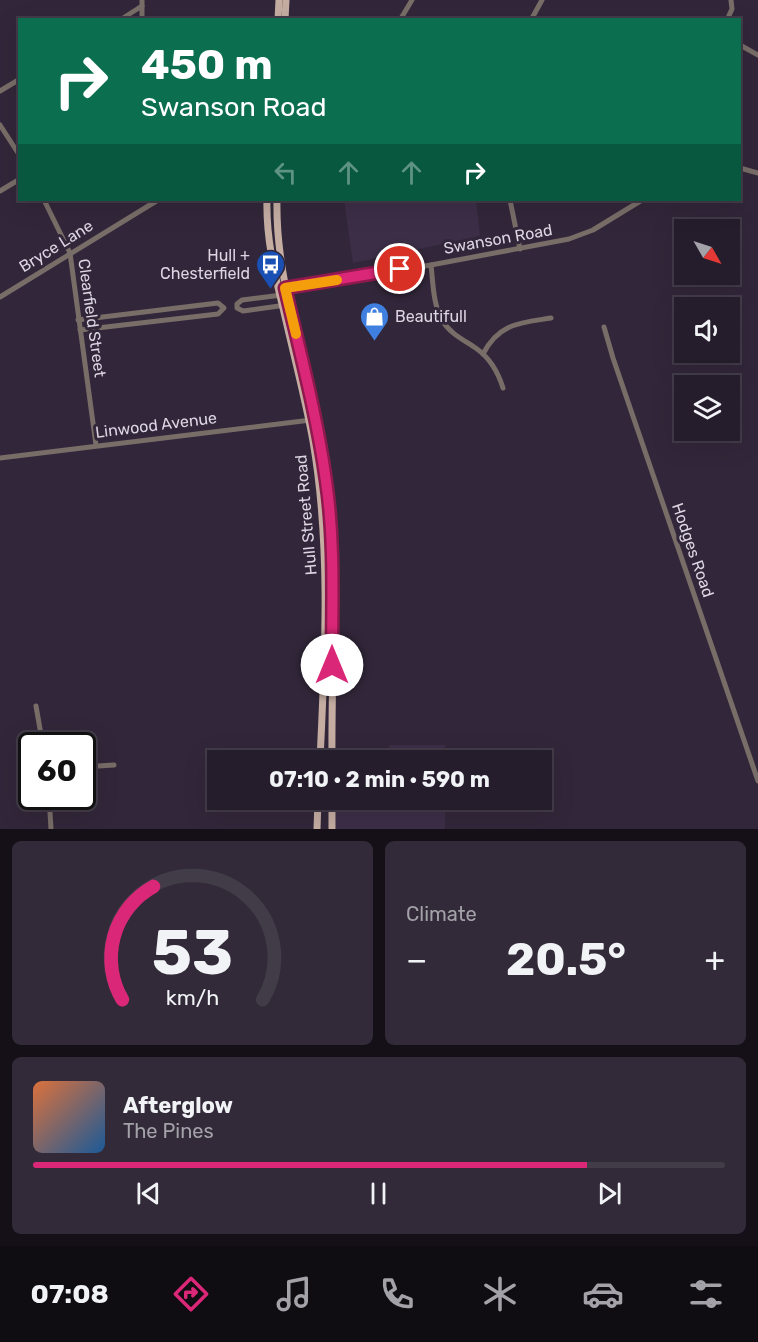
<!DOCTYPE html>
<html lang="en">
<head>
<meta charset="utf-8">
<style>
  body { margin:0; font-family:Rubik,sans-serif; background:#322a38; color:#f1f3f6; height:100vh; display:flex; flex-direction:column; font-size:22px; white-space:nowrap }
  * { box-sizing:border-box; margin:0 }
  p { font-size:20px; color:#a4a2a9 }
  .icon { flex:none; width:33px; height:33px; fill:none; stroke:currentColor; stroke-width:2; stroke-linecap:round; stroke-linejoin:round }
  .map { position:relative; height:829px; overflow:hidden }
  .sheet { display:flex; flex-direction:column; gap:12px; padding:12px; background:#151018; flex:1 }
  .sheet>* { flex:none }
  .top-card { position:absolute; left:18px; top:18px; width:723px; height:183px; border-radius:0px; box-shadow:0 6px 24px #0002,0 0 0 2px #423b48; background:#0b6e4f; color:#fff; overflow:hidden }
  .needle { width:39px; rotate:129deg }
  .fabs { position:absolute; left:674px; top:219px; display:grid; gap:12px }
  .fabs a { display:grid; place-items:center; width:66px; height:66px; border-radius:0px; background:#261d2c; box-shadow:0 6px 24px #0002,0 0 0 2px #423b48; font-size:30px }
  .speed { position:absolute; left:18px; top:732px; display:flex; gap:12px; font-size:30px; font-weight:700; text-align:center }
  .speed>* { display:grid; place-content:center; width:78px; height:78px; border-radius:50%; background:#261d2c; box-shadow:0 6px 24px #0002,0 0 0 2px #423b48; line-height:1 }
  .speed .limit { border:3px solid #111; border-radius:9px; background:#fff; color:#111 }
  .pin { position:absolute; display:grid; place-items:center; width:51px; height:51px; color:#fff; margin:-26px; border:3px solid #fff; border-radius:50%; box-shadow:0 2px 6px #0007 }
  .me { position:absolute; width:66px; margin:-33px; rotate:0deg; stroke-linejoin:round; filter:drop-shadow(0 0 4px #0008) }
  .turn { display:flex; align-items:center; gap:21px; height:126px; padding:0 24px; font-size:27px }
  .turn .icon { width:78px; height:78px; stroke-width:2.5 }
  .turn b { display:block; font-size:42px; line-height:51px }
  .lanes { display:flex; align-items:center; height:57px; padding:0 24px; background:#0003; justify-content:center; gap:30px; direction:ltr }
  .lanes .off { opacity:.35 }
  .big { font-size:45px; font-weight:700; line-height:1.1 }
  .sheet .card { flex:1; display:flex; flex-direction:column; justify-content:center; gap:9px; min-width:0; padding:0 21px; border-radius:9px; background:#322a38 }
  .sheet .dial { align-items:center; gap:0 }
  .dial svg { height:156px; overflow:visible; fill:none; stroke:#423b48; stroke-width:7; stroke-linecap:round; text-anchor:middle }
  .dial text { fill:#f1f3f6; stroke:none }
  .song { display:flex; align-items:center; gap:18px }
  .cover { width:72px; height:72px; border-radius:9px; background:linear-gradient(135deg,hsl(20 70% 55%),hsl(210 70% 35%)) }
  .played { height:6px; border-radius:3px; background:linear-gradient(90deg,#db2777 80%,#423b48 80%) }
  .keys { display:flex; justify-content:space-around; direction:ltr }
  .heat { display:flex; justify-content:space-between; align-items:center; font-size:33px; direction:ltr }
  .sheet .tiles { flex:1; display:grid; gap:12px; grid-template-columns:1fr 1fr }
  .card:last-child { grid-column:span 2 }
  .trip { position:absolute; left:207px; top:750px; width:345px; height:60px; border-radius:0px; background:#261d2c; box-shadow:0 6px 24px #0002,0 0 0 2px #423b48; font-weight:700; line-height:60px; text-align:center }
  .tab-bar { display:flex; height:96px; justify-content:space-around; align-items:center; background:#0f0c12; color:#a4a2a9 }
  .tab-bar .icon { width:42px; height:42px }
  .tab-bar .current { color:#db2777 }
  .tab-bar b { font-size:27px; color:#f1f3f6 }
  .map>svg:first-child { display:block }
  .built { fill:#3c2e47 }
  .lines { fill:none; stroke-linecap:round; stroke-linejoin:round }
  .minor { stroke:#796d68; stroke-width:5 }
  .major { stroke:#c5ada2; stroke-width:7 }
  .route-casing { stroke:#8e194d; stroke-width:15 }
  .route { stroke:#db2777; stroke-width:10 }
  .slow { stroke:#f59e0b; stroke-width:10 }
  .labels { text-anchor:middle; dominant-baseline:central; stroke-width:6; stroke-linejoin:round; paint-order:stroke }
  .street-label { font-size:16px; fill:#dcd5e2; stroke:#32273a }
  .poi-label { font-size:16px; fill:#dcd5e2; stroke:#32273a; text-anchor:end }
</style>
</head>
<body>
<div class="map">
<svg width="758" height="829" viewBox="0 0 758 829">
  <rect width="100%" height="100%" fill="#32273a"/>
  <g class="built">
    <path d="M344,200H476L480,236L353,263Z"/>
    <rect x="389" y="745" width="56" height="15"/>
    <rect x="336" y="800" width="109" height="29"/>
  </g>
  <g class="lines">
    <g class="minor">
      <path d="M120,20L142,6"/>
      <path d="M142,20V0"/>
      <path d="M400,20L412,0"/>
      <path d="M531,20L542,0"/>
      <path d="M727,20L732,9L731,0"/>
      <path d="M740,45L758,55"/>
      <path d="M0,91L20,79"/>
      <path d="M0,125L20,156"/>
      <path d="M740,168L758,173"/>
      <path d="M0,191L20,179"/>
      <path d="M44,200L70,253L96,445"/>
      <path d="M510,200L520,249"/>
      <path d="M431,265C433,282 433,304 442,320C450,334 464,340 477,349C491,359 498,372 503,388"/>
      <path d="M283,288L431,265L569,239L593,230L642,200"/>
      <path d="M282,295L242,300L237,304V308L243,311L286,305"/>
      <path d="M0,297L158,200"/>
      <path d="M78,320L218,303L224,308L218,314L80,330"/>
      <path d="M604,327L613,358L758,781"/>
      <path d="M483,354C499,323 520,323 551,318"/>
      <path d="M0,458L311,420"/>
      <path d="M36,706L43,746"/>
      <path d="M82,767L114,765"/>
      <path d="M49,796L51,829"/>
    </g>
    <g class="major">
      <path d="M278,20L279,0"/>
      <path d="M285,20L286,0"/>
      <path d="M267,200C266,236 274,272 283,308C293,352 305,397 313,441C331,547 325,654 320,760"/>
      <path d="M277,200C276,248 286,292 297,339C308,387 320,434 326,482C339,574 331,668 332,760"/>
      <path d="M332,800V829"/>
      <path d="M317,829L318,800"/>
    </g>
  </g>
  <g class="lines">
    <defs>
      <path id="route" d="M332,665C332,604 335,542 326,481C317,416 300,352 285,288L400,269"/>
    </defs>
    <use href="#route" class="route-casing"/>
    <use href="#route" class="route"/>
    <path class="slow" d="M296,334L285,288L337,280"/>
  </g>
  <defs>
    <symbol id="bus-pin" viewBox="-11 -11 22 30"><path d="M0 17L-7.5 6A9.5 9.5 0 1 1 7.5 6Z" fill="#1a4fb4" stroke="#32273a"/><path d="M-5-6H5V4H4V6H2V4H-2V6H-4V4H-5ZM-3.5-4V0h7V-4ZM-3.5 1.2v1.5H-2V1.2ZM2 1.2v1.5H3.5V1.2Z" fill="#fff"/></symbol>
    <symbol id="shop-pin" viewBox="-11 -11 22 30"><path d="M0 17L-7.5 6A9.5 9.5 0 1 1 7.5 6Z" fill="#3f7fe0" stroke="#32273a"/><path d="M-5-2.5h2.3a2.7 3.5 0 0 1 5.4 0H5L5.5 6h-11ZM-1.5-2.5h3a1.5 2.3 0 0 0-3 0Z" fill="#fff"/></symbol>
  </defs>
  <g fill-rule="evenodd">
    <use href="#bus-pin" x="254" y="248" width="33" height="45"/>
    <use href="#shop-pin" x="358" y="300" width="33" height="45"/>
  </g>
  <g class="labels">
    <g class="street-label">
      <text transform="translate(498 239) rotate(-10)">Swanson Road</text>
      <text transform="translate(56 246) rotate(-32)">Bryce Lane</text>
      <text transform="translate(92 318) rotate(82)">Clearfield Street</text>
      <text transform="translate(156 425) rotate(-7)">Linwood Avenue</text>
      <text transform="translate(306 515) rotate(-95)">Hull Street Road</text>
      <text transform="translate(693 550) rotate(71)">Hodges Road</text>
    </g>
    <g class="poi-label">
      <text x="250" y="255">Hull +<tspan x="250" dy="18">Chesterfield</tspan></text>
      <text x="395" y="316" text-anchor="start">Beautifull</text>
    </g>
  </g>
</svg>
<div class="fabs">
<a><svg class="needle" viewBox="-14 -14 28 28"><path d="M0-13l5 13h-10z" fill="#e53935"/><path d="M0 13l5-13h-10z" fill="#a4a2a9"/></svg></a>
<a><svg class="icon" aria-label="sound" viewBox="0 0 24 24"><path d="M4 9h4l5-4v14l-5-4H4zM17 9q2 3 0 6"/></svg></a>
<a><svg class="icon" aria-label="layers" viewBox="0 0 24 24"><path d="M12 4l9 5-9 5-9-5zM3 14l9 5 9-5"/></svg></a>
</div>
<div class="speed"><div class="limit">60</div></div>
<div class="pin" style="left:400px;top:269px;background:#d93025"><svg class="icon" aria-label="arrive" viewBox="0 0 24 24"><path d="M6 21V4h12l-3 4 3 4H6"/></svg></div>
<svg class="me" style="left:332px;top:665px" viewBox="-20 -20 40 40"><circle r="19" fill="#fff"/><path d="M0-13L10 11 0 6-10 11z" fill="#db2777"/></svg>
<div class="trip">07:10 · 2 min · 590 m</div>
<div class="top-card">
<div class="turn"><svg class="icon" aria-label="right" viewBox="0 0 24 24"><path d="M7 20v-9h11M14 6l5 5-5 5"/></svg><div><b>450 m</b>Swanson Road</div></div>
<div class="lanes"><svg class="icon off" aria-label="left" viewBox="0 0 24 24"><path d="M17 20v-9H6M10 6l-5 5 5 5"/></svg><svg class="icon off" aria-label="ahead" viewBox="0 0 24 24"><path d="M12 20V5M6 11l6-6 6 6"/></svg><svg class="icon off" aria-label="ahead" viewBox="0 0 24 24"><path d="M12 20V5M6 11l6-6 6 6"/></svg><svg class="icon" aria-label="right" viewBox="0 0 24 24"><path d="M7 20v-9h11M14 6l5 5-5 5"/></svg></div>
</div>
</div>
<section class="sheet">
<div class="tiles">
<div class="card dial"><svg viewBox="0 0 100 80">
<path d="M14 69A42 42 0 1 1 86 69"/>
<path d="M14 69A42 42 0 0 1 30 11" stroke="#db2777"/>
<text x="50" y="56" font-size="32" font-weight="700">53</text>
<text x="50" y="72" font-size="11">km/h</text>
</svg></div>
<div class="card"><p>Climate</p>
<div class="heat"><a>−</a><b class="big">20.5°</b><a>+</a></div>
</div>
<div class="card">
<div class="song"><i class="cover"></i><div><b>Afterglow</b><p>The Pines</p></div></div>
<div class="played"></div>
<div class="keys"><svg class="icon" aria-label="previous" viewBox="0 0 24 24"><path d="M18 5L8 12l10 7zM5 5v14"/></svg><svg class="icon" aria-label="pause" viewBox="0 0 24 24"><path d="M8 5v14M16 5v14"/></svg><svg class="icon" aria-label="next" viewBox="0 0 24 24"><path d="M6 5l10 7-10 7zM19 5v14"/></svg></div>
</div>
</div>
</section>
<nav class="tab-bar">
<b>07:08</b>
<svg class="icon current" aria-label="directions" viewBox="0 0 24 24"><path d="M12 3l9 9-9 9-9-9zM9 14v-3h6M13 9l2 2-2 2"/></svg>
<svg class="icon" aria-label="music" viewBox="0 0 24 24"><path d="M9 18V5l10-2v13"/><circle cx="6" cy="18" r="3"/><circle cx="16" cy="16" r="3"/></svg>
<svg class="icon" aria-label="phone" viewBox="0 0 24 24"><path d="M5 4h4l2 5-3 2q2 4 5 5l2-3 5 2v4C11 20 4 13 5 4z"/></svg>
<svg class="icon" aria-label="climate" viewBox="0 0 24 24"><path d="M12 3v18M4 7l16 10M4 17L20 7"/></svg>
<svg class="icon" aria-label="car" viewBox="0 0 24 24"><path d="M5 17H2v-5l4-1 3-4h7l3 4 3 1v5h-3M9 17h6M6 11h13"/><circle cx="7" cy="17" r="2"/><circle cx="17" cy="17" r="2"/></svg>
<svg class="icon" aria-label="filters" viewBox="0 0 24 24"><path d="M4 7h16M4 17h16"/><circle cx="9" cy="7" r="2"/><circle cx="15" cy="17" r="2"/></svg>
</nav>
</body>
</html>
